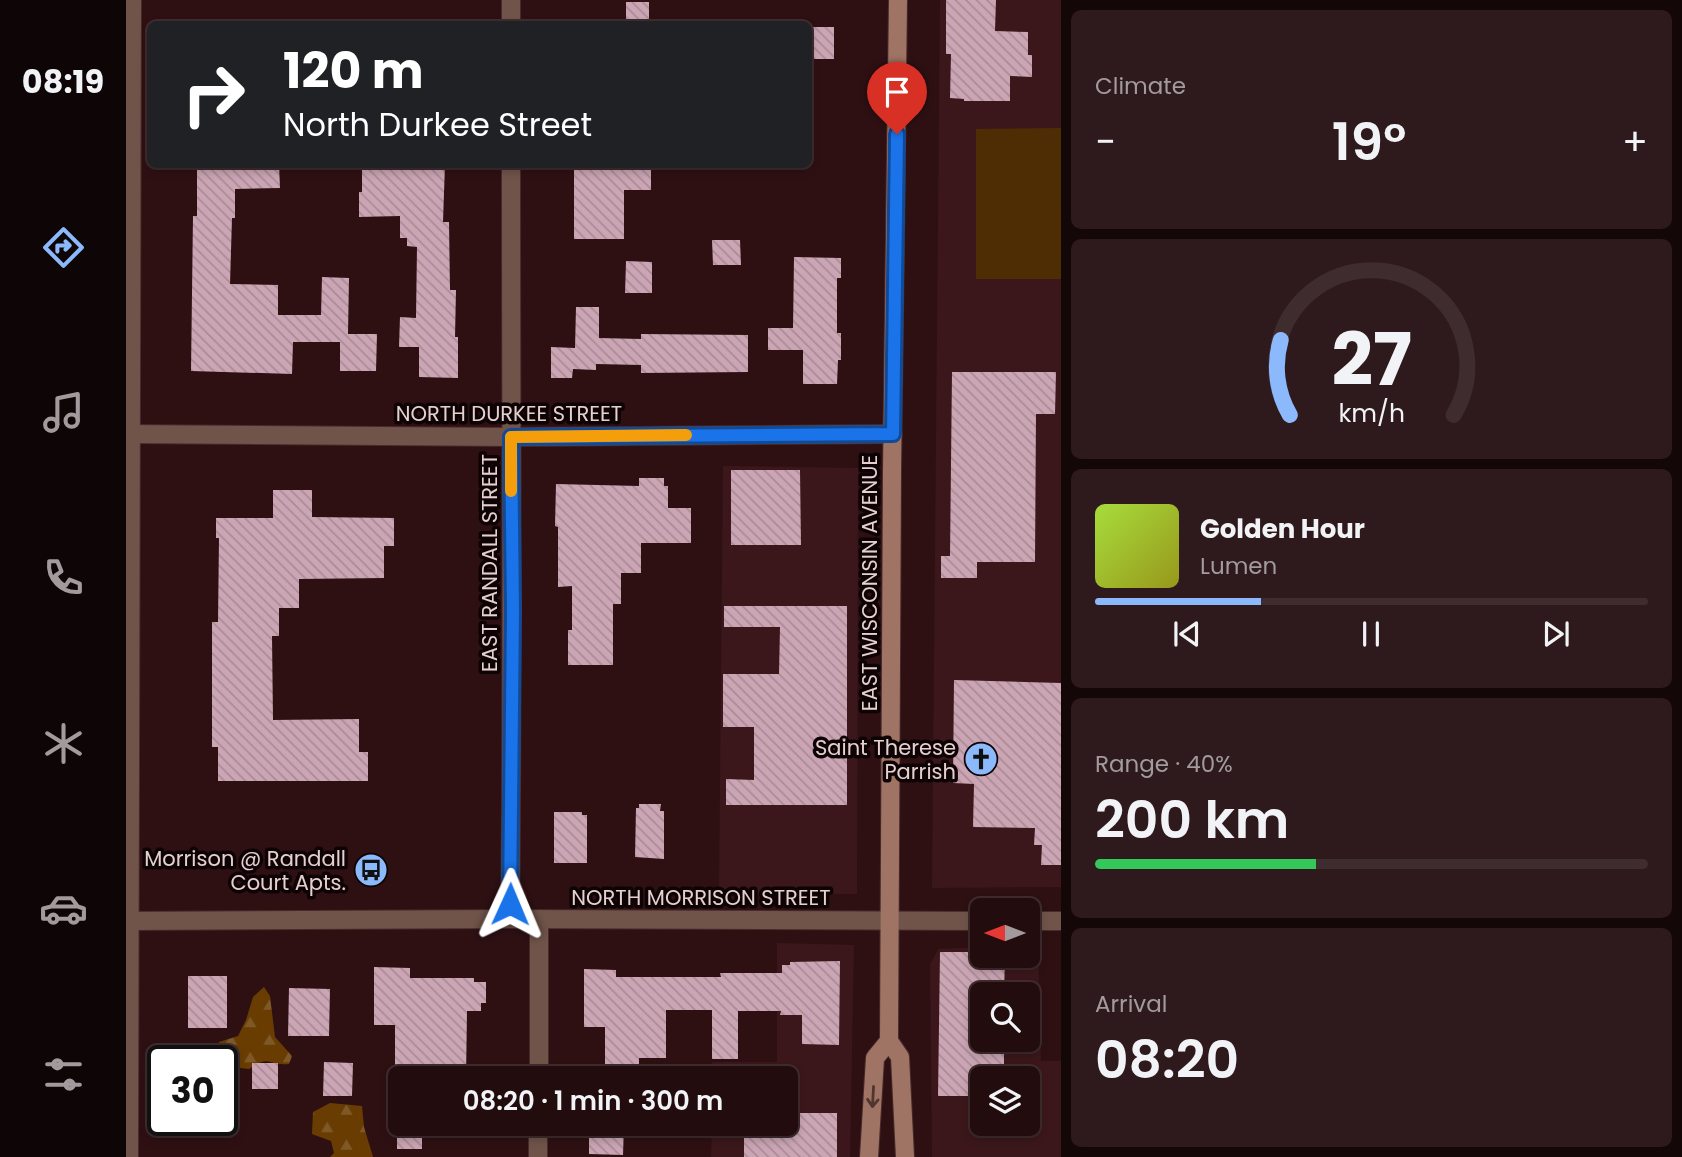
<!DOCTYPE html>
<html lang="en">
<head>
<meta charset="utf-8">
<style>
  body { margin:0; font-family:Poppins,sans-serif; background:#2e1a1c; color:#f1f3f6; height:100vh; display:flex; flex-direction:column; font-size:26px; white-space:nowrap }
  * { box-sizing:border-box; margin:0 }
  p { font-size:23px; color:#a29b9e }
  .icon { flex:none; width:38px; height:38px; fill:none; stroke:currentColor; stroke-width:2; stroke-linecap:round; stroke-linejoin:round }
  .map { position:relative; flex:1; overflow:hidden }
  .panel { display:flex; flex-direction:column; gap:10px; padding:10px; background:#130708; width:621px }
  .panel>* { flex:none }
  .top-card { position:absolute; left:21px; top:21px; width:665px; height:147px; border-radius:10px; box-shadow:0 4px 10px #0003,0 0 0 2px #3f2c2e; background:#202124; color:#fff; overflow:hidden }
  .needle { width:46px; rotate:270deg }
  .tools { position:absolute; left:844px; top:898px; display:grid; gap:14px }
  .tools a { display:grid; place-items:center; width:70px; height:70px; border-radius:10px; background:#220c0e; box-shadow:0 4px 10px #0003,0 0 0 2px #3f2c2e; font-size:35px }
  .speed { position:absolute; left:21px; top:1045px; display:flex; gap:14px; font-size:35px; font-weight:700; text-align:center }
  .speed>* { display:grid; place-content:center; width:91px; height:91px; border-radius:50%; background:#220c0e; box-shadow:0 4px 10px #0003,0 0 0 2px #3f2c2e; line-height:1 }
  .speed .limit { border:4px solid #111; border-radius:10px; background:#fff; color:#111 }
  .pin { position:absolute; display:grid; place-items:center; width:60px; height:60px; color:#fff; margin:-72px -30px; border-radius:50% 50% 50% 0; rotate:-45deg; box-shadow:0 0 7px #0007 }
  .pin .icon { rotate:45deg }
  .me { position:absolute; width:77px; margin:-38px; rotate:1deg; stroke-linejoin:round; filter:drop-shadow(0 0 5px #0008) }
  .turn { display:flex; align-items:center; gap:24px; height:147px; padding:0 21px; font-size:32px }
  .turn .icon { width:91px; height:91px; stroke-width:2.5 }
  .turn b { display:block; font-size:49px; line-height:60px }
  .big { font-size:52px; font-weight:600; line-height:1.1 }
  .panel .tile { flex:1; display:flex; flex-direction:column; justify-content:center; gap:10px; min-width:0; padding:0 24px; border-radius:10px; background:#2e1a1c }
  .panel .dial { align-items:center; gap:0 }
  .dial svg { height:182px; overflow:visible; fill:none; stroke:#3f2c2e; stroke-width:7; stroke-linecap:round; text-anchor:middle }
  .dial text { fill:#f1f3f6; stroke:none }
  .song { display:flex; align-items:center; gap:21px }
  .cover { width:84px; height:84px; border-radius:10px; background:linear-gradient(135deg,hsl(80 70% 55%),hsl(60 70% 35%)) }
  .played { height:7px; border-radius:4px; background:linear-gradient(90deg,#8cb9fc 30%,#3f2c2e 30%) }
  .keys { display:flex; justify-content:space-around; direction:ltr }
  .heat { display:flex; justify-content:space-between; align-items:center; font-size:38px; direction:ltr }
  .charge { height:10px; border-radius:5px; background:linear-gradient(90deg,#34c759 40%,#3f2c2e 0) }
  .trip { position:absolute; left:262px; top:1066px; width:410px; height:70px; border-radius:10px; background:#220c0e; box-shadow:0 4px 10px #0003,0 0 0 2px #3f2c2e; font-weight:600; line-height:70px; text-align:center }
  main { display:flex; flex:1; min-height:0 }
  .dock { display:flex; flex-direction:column; width:126px; justify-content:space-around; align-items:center; background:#0e0506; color:#a29b9e }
  .dock .icon { width:49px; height:49px }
  .dock .active { color:#8cb9fc }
  .dock b { font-size:32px; color:#f1f3f6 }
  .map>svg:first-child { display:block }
  .built { fill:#3b171b; fill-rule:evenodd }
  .green { fill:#4f2d04 }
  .forest { fill:url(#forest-firs) }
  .building { fill:url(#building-back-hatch) }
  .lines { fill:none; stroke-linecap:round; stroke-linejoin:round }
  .street-casing { stroke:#482b2d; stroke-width:20 }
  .secondary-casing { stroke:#482b2d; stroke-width:20 }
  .street { stroke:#70544a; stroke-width:18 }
  .secondary { stroke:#a07464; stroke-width:18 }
  .oneway { stroke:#50362f }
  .route-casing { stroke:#114b97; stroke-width:18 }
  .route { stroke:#1a73e8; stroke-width:12 }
  .slow { stroke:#f59e0b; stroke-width:12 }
  .labels { text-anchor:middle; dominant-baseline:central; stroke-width:7; stroke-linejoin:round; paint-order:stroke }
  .street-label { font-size:21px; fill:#e5cfcf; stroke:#0e0304 }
  .poi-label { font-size:21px; fill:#e5cfcf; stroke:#0e0304; text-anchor:end }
</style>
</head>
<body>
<main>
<nav class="dock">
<b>08:19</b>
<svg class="icon active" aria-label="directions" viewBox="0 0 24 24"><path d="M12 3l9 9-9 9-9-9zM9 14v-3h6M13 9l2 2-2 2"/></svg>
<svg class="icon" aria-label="music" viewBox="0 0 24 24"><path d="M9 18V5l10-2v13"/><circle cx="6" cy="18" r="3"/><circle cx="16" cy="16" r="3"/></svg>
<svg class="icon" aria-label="phone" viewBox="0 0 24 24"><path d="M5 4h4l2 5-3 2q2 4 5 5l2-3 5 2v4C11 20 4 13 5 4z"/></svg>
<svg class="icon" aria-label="climate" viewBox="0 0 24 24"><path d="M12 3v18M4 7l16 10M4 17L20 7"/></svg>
<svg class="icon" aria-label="car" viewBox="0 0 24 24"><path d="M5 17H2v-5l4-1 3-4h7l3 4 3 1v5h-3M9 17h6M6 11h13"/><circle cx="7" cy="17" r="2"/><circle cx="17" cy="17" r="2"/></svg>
<svg class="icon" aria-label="filters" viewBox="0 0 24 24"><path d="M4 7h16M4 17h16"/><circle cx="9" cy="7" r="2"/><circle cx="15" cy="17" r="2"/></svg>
</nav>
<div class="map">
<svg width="935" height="1157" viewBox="0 0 935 1157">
  <defs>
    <pattern id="forest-firs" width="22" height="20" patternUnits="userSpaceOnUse" patternTransform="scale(1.75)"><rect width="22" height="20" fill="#693d02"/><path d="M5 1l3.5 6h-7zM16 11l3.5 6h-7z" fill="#7e5826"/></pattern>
    <pattern id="building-back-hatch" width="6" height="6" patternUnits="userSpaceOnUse" patternTransform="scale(1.75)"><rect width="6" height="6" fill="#cba5b4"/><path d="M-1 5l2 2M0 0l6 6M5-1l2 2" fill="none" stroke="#aa8b96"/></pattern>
  </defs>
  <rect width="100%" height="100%" fill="#2e1013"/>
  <g class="built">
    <path d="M814,0H935V887L806,888Z"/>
    <path d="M597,466L732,468L731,894L593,895Z"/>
    <path d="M651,943L728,945L724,1157H585L586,1124H660V1078H586V1062H651Z"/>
    <path d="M901,945H912L915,1061H935V1157H806L804,964L812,949L856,947V956H901ZM856,994H901V1040H856ZM856,1078H901V1124H856Z"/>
  </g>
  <path class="green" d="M935,128V279H850V129Z"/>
  <g class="forest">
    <path d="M138,987L144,996L149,1037L166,1056L163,1064C142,1066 144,1054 123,1069L96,1066V1060H95L92,1049L93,1042L112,1036L120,1020L127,997Z"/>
    <path d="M204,1103L236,1106L238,1127L247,1157H204L208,1153L205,1141L186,1134L187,1112Z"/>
  </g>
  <g class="building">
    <path d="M820,0H870L869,31L902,32V55H906V77L884,76V101H838V99L824,98L825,54H820Z"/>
    <rect x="500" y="2" width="23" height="22"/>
    <rect x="682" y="27" width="26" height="32"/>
    <path d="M153,164L154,188L109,189V218H106L104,284L152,285V315H195L196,277L223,278L222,334H251L250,371H214V342H167L166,374L65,371L67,216H71V165Z"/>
    <path d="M319,164L317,222H323L324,290H330L329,337H332V378L293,377V347H273L274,317L290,318L291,247L281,246V238H274V216L233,217V192H236V166Z"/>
    <path d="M448,164H484V169L525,170V190H498V239H448Z"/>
    <path d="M586,240H614L615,265H587Z"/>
    <path d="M668,257L715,258V278H711V333H715V360H712L711,384H677V350H642V328H667Z"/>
    <path d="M500,261L526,262V293H499Z"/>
    <path d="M450,307H473V338L515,339V334L622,335V372L515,373V365L470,364V370L447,369L446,378H425V347L449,348Z"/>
    <path d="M826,372H930L929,414H910L909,562H851V578H815V556H824Z"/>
    <path d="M605,470H674L675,545H605Z"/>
    <path d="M513,478H538V486H542V508H565V543H515V573H495V604H487V665H442V630H446V586L432,587V527L429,526L430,484L513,486Z"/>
    <path d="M147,490H186V517L268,518V546H258V578L173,579V608H153V636H146L147,720L233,719V752H242V781H92V747H86V622H92L93,538H90V518H147Z"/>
    <path d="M598,606H721V805H600V779L628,780V727H597V674H653L654,627H598Z"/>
    <path d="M828,680L935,683V865H915L916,845H908L909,828L847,827L848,784L827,783Z"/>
    <path d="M513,804H535L534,811H538V859L509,857L510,808H513Z"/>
    <path d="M428,812H456V815H461V863H428Z"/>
    <path d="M814,952H856V956H879L878,994H856V1040H878V1078H856V1096H812Z"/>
    <path d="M714,961L713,1045L676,1044V1015H654L655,1011H612V1059H586V1010H540V1058H513V1078H479V1027H458V969L490,970V977H595L594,973H656V965H664V962Z"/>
    <path d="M248,967L284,968V978H348V982H360V1003H355V1011H341L340,1078H269V1025H248Z"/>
    <rect x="62" y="976" width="39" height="52"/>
    <path d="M163,988L204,989L203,1036H162Z"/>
    <path d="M198,1062L227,1063L226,1096H197Z"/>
    <rect x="126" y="1063" width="26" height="26"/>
    <path d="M660,1113H711V1157H618V1124H660Z"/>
    <path d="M463,1124H498L497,1155L463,1154Z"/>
    <rect x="271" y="1129" width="25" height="20"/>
  </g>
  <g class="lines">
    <defs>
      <g id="street">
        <path d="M385,24V0"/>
        <path d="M0,434L385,437L767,434"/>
        <path d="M384,919C387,667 385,416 385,164"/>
        <path d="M0,921L384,919L856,921"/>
        <path d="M901,921H935"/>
        <path d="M413,1078V919"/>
        <path d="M3,1157L6,0"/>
        <path d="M412,1157V1124"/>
      </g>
      <g id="secondary">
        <path d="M772,0L766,472L763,1041L774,1057L779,1157"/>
        <path d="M743,1157L749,1058L763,1041"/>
      </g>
    </defs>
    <use href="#street" class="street-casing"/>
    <use href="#secondary" class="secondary-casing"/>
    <use href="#street" class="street"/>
    <use href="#secondary" class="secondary"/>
  </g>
  <defs><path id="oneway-shaft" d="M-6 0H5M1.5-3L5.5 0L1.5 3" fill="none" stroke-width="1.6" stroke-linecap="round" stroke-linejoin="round" transform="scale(1.75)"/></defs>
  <use class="oneway" href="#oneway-shaft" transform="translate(747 1097) rotate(93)"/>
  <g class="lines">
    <defs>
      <path id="route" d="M384,904L387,610L385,437L767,434L771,134"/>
    </defs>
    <use href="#route" class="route-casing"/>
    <use href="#route" class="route"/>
    <path class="slow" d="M385,491V437L560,435"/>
  </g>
  <defs>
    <symbol id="church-disc" viewBox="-11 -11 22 22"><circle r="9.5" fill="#8cb9fc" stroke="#0e0304"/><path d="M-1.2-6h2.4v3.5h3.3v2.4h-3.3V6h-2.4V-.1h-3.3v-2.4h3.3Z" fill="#111"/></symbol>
    <symbol id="bus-disc" viewBox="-11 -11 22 22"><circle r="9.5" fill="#8cb9fc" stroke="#0e0304"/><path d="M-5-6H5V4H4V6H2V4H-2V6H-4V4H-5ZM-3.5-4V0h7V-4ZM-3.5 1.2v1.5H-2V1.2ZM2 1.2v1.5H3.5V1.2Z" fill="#111"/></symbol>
  </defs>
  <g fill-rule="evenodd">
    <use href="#church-disc" x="836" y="740" width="38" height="38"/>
    <use href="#bus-disc" x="226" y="851" width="38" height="38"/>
  </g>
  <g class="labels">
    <g class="street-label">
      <text x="383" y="413">NORTH DURKEE STREET</text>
      <text transform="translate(363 563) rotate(-90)">EAST RANDALL STREET</text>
      <text transform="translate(743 583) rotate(-90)">EAST WISCONSIN AVENUE</text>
      <text x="575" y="897">NORTH MORRISON STREET</text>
    </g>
    <g class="poi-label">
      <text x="830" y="747">Saint Therese<tspan x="830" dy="24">Parrish</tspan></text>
      <text x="220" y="858">Morrison @ Randall<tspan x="220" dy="24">Court Apts.</tspan></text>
    </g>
  </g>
</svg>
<div class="tools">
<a><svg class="needle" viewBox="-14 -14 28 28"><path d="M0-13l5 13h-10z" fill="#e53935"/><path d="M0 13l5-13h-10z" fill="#a29b9e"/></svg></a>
<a><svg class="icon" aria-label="search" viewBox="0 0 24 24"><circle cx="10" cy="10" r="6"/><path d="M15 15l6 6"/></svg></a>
<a><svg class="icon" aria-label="layers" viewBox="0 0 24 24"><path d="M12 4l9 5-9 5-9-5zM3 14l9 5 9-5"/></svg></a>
</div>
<div class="speed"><div class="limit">30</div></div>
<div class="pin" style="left:771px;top:134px;background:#d93025"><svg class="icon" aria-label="arrive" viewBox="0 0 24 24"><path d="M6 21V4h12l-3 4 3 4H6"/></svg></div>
<svg class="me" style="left:384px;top:904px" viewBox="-20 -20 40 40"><path d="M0-17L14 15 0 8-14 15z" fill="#1a73e8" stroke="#fff" stroke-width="4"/></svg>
<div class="trip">08:20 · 1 min · 300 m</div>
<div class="top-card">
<div class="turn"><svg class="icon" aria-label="right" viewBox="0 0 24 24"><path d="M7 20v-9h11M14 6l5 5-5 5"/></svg><div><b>120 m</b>North Durkee Street</div></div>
</div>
</div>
<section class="panel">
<div class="tile"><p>Climate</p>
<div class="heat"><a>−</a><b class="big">19°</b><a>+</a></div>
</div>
<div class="tile dial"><svg viewBox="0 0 100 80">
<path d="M14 69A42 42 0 1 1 86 69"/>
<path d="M14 69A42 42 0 0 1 10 36" stroke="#8cb9fc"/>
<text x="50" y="56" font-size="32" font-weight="700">27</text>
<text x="50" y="72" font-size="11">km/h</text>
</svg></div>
<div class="tile">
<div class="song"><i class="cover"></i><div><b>Golden Hour</b><p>Lumen</p></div></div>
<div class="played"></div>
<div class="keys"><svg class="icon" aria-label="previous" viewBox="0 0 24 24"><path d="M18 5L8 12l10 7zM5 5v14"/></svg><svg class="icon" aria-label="pause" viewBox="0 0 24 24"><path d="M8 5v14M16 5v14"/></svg><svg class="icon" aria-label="next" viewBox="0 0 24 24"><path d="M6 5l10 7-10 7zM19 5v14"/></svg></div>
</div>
<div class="tile"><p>Range · 40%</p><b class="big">200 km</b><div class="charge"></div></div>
<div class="tile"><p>Arrival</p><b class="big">08:20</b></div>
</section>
</main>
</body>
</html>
